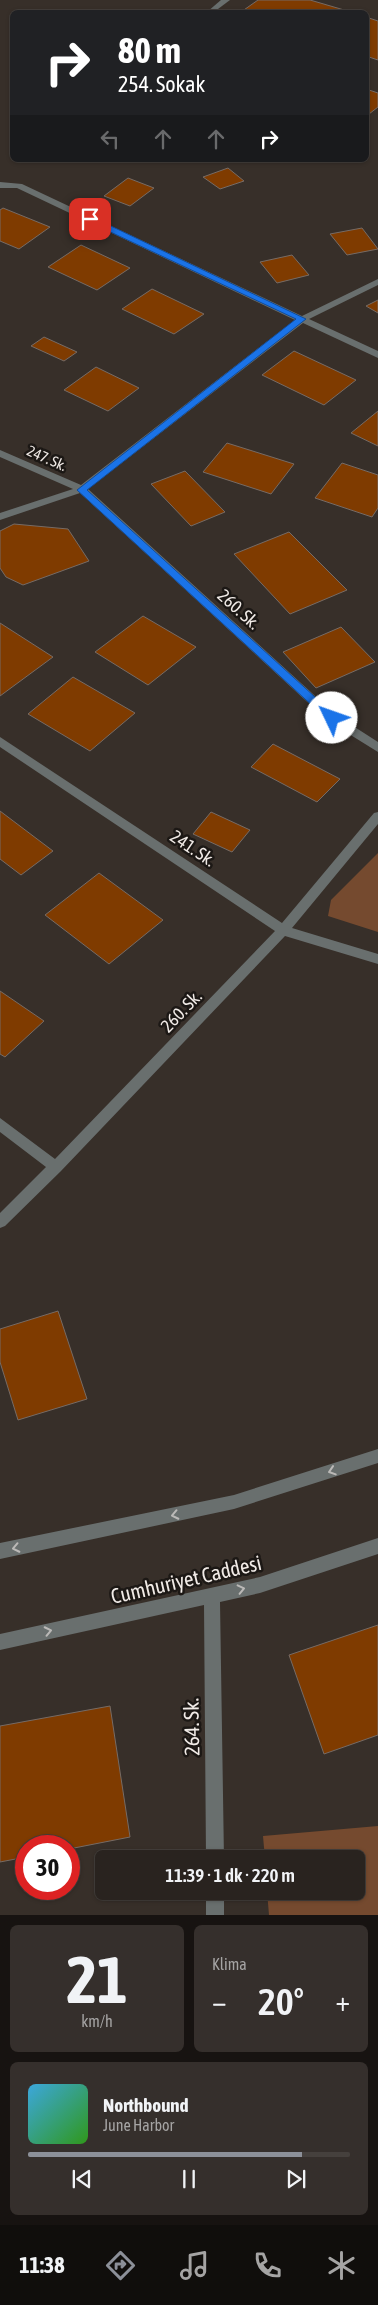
<!DOCTYPE html>
<html lang="tr">
<head>
<meta charset="utf-8">
<style>
  body { margin:0; font-family:"Asap Condensed",sans-serif; background:#352f2c; color:#f1f3f6; height:100vh; display:flex; flex-direction:column; font-size:19px; white-space:nowrap }
  * { box-sizing:border-box; margin:0 }
  p { font-size:16px; color:#a5a4a4 }
  .icon { flex:none; width:28px; height:28px; fill:none; stroke:currentColor; stroke-width:2; stroke-linecap:round; stroke-linejoin:round }
  .map { position:relative; height:1915px; overflow:hidden }
  .sheet { display:flex; flex-direction:column; gap:10px; padding:10px; background:#171311; flex:1 }
  .sheet>* { flex:none }
  .guide { position:absolute; left:10px; top:10px; width:359px; height:152px; border-radius:8px; box-shadow:0 1px 4px #0004,0 0 0 1px #45403d; background:#202124; color:#fff; overflow:hidden }
  .speed { position:absolute; left:15px; top:1835px; display:flex; gap:10px; font-size:25px; font-weight:700; text-align:center }
  .speed>* { display:grid; place-content:center; width:65px; height:65px; border-radius:50%; background:#29231f; box-shadow:0 1px 4px #0004,0 0 0 1px #45403d; line-height:1 }
  .speed .limit { border:8px solid #d22; background:#fff; color:#111 }
  .pin { position:absolute; display:grid; place-items:center; width:42px; height:42px; color:#fff; margin:-21px; border-radius:10px; box-shadow:0 2px 8px #0006 }
  .me { position:absolute; width:55px; margin:-28px; rotate:312deg; stroke-linejoin:round; filter:drop-shadow(0 0 4px #0008) }
  .turn { display:flex; align-items:center; gap:18px; height:105px; padding:0 25px; font-size:22px }
  .turn .icon { width:65px; height:65px; stroke-width:2.5 }
  .turn b { display:block; font-size:35px; line-height:42px }
  .lanes { display:flex; align-items:center; height:48px; padding:0 25px; background:#0003; justify-content:center; gap:25px; direction:ltr }
  .lanes .off { opacity:.35 }
  .big { font-size:38px; font-weight:600; line-height:1.1 }
  .sheet .widget { flex:1; display:flex; flex-direction:column; justify-content:center; gap:8px; min-width:0; padding:0 18px; border-radius:8px; background:#352f2c }
  .sheet .dial { align-items:center; gap:0 }
  .dial b { font-size:65px; line-height:1 }
  .song { display:flex; align-items:center; gap:15px }
  .cover { width:60px; height:60px; border-radius:8px; background:linear-gradient(135deg,hsl(200 70% 55%),hsl(110 70% 35%)) }
  .played { height:5px; border-radius:2px; background:linear-gradient(90deg,#8c9099 85%,#45403d 85%) }
  .keys { display:flex; justify-content:space-around; direction:ltr }
  .heat { display:flex; justify-content:space-between; align-items:center; font-size:28px; direction:ltr }
  .sheet .tiles { flex:1; display:grid; gap:10px; grid-template-columns:1fr 1fr }
  .widget:last-child { grid-column:span 2 }
  .trip { position:absolute; left:95px; top:1850px; width:270px; height:50px; border-radius:8px; background:#29231f; box-shadow:0 1px 4px #0004,0 0 0 1px #45403d; font-weight:600; line-height:50px; text-align:center }
  .menu { display:flex; height:80px; justify-content:space-around; align-items:center; background:#100e0c; color:#a5a4a4 }
  .menu .icon { width:35px; height:35px }
  .menu .on { color:#8c9099 }
  .menu b { font-size:22px; color:#f1f3f6 }
  .map>svg:first-child { display:block }
  .green { fill:#754a2f }
  .building { fill:#7f3b00; stroke:#766b65 }
  .lines { fill:none; stroke-linecap:round; stroke-linejoin:round }
  .minor { fill:#696f6e; fill-rule:evenodd }
  .oneway { stroke:#bbb9b7 }
  .route { fill:#1a73e8; stroke:#114b97 }
  .labels { text-anchor:middle; dominant-baseline:central; stroke-width:5; stroke-linejoin:round; paint-order:stroke }
  .far-street-label { font-size:15px; fill:#f1ebe7; stroke:#1c1815 }
  .street-label { font-size:18px; fill:#f1ebe7; stroke:#1c1815 }
  .near-street-label { font-size:21px; fill:#f1ebe7; stroke:#1c1815 }
</style>
</head>
<body>
<div class="map">
<svg width="378" height="1915" viewBox="0 0 378 1915">
  <rect width="100%" height="100%" fill="#372f29"/>
  <g class="green">
    <path d="M378,853V932L328,916L331,900Z"/>
    <path d="M378,1826V1915H269L267,1891H356V1859H265L263,1836Z"/>
  </g>
  <g class="building">
    <path d="M258,0H310L351,12H241Z"/>
    <path d="M366,17L378,21V60L366,56Z"/>
    <path d="M366,89L378,93V107L369,114L366,113Z"/>
    <path d="M228,168L244,181L220,189L203,177Z"/>
    <path d="M128,178L154,188L130,206L104,196Z"/>
    <path d="M3,208L50,227L19,249L0,241V210Z"/>
    <path d="M362,228L378,249L347,255L330,234Z"/>
    <path d="M81,245L130,268L97,290L48,267Z"/>
    <path d="M292,255L309,275L277,283L260,262Z"/>
    <path d="M152,289L204,314L174,334L122,309Z"/>
    <path d="M378,300V313L366,306Z"/>
    <path d="M44,337L77,352L64,361L31,346Z"/>
    <path d="M294,351L356,380L324,405L262,375Z"/>
    <path d="M96,367L139,388L108,411L64,390Z"/>
    <path d="M378,411V446L351,433Z"/>
    <path d="M227,443L294,464L271,494L203,472Z"/>
    <path d="M342,463L378,475V508L372,517L315,498Z"/>
    <path d="M185,471L225,512L191,526L151,484Z"/>
    <path d="M14,524L68,529L89,561L23,585L6,577L0,568V531Z"/>
    <path d="M289,532L347,590L290,614L234,554Z"/>
    <path d="M143,616L196,647L148,685L95,652Z"/>
    <path d="M0,623L53,657L0,696Z"/>
    <path d="M341,627L375,662L316,688L283,652Z"/>
    <path d="M73,677L135,713L90,751L28,714Z"/>
    <path d="M273,744L340,779L317,802L251,767Z"/>
    <path d="M0,811L53,851L21,875L0,859Z"/>
    <path d="M211,812L250,830L232,852L193,834Z"/>
    <path d="M99,873L163,920L109,964L45,915Z"/>
    <path d="M0,991L44,1021L5,1057L0,1054Z"/>
    <path d="M58,1311L87,1399L18,1420L0,1362V1329Z"/>
    <path d="M378,1625V1735L324,1754L289,1655Z"/>
    <path d="M110,1706L130,1837L69,1849V1846H26V1857L0,1862V1726Z"/>
  </g>
  <g class="lines">
    <g class="minor">
      <path d="M221,0H230L214,12H207Z"/>
      <path d="M0,182L22,184L302,316L378,279V285L309,319L378,351V358L303,323L88,489L336,715L378,742V752L328,721L80,493L0,520V513L73,489L0,457V450L81,485L295,320L17,188H0Z"/>
      <path d="M0,737L282,923L374,813L378,812V824L292,928L378,954V964L285,936L61,1171L5,1226L0,1228V1213L46,1167L0,1132V1118L55,1159L275,931L0,747Z"/>
      <path d="M378,1449V1463L234,1509L0,1559V1543L234,1495Z"/>
      <path d="M378,1538V1554L260,1593L220,1602L224,1859H206L204,1605L0,1650V1634L260,1577Z"/>
      <rect x="206" y="1891" width="18" height="24"/>
    </g>
  </g>
  <defs><path id="oneway-chevron" d="M-2-3.5L2.5 0L-2 3.5" fill="none" stroke-width="1.6" stroke-linecap="round" stroke-linejoin="round" transform="scale(1.25)"/></defs>
  <g class="oneway">
    <use href="#oneway-chevron" transform="translate(332 1471) rotate(162)"/>
    <use href="#oneway-chevron" transform="translate(175 1515) rotate(168)"/>
    <use href="#oneway-chevron" transform="translate(16 1548) rotate(168)"/>
    <use href="#oneway-chevron" transform="translate(241 1589) rotate(-13)"/>
    <use href="#oneway-chevron" transform="translate(48 1631) rotate(-12)"/>
  </g>
  <path class="route" d="M87,217H92L306,319L87,490L336,716V721H329L77,490L296,319L87,221Z"/>
  <g class="labels">
    <g class="far-street-label">
      <text transform="translate(47 458) rotate(24)">247. Sk.</text>
    </g>
    <g class="street-label">
      <text transform="translate(239 609) rotate(42)">260. Sk.</text>
      <text transform="translate(193 848) rotate(34)">241. Sk.</text>
      <text transform="translate(181 1011) rotate(-46)">260. Sk.</text>
    </g>
    <g class="near-street-label">
      <text transform="translate(186 1579) rotate(-13)">Cumhuriyet Caddesi</text>
      <text transform="translate(191 1727) rotate(-91)">264. Sk.</text>
    </g>
  </g>
</svg>
<div class="speed"><div class="limit">30</div></div>
<div class="pin" style="left:90px;top:219px;background:#d93025"><svg class="icon" aria-label="arrive" viewBox="0 0 24 24"><path d="M6 21V4h12l-3 4 3 4H6"/></svg></div>
<svg class="me" style="left:332px;top:718px" viewBox="-20 -20 40 40"><circle r="19" fill="#fff"/><path d="M0-13L10 11 0 6-10 11z" fill="#1a73e8"/></svg>
<div class="trip">11:39 · 1 dk · 220 m</div>
<div class="guide">
<div class="turn"><svg class="icon" aria-label="right" viewBox="0 0 24 24"><path d="M7 20v-9h11M14 6l5 5-5 5"/></svg><div><b>80 m</b>254. Sokak</div></div>
<div class="lanes"><svg class="icon off" aria-label="left" viewBox="0 0 24 24"><path d="M17 20v-9H6M10 6l-5 5 5 5"/></svg><svg class="icon off" aria-label="ahead" viewBox="0 0 24 24"><path d="M12 20V5M6 11l6-6 6 6"/></svg><svg class="icon off" aria-label="ahead" viewBox="0 0 24 24"><path d="M12 20V5M6 11l6-6 6 6"/></svg><svg class="icon" aria-label="right" viewBox="0 0 24 24"><path d="M7 20v-9h11M14 6l5 5-5 5"/></svg></div>
</div>
</div>
<section class="sheet">
<div class="tiles">
<div class="widget dial"><b>21</b><p>km/h</p></div>
<div class="widget"><p>Klima</p>
<div class="heat"><a>−</a><b class="big">20°</b><a>+</a></div>
</div>
<div class="widget">
<div class="song"><i class="cover"></i><div><b>Northbound</b><p>June Harbor</p></div></div>
<div class="played"></div>
<div class="keys"><svg class="icon" aria-label="previous" viewBox="0 0 24 24"><path d="M18 5L8 12l10 7zM5 5v14"/></svg><svg class="icon" aria-label="pause" viewBox="0 0 24 24"><path d="M8 5v14M16 5v14"/></svg><svg class="icon" aria-label="next" viewBox="0 0 24 24"><path d="M6 5l10 7-10 7zM19 5v14"/></svg></div>
</div>
</div>
</section>
<nav class="menu">
<b>11:38</b>
<svg class="icon on" aria-label="directions" viewBox="0 0 24 24"><path d="M12 3l9 9-9 9-9-9zM9 14v-3h6M13 9l2 2-2 2"/></svg>
<svg class="icon" aria-label="music" viewBox="0 0 24 24"><path d="M9 18V5l10-2v13"/><circle cx="6" cy="18" r="3"/><circle cx="16" cy="16" r="3"/></svg>
<svg class="icon" aria-label="phone" viewBox="0 0 24 24"><path d="M5 4h4l2 5-3 2q2 4 5 5l2-3 5 2v4C11 20 4 13 5 4z"/></svg>
<svg class="icon" aria-label="climate" viewBox="0 0 24 24"><path d="M12 3v18M4 7l16 10M4 17L20 7"/></svg>
</nav>
</body>
</html>
